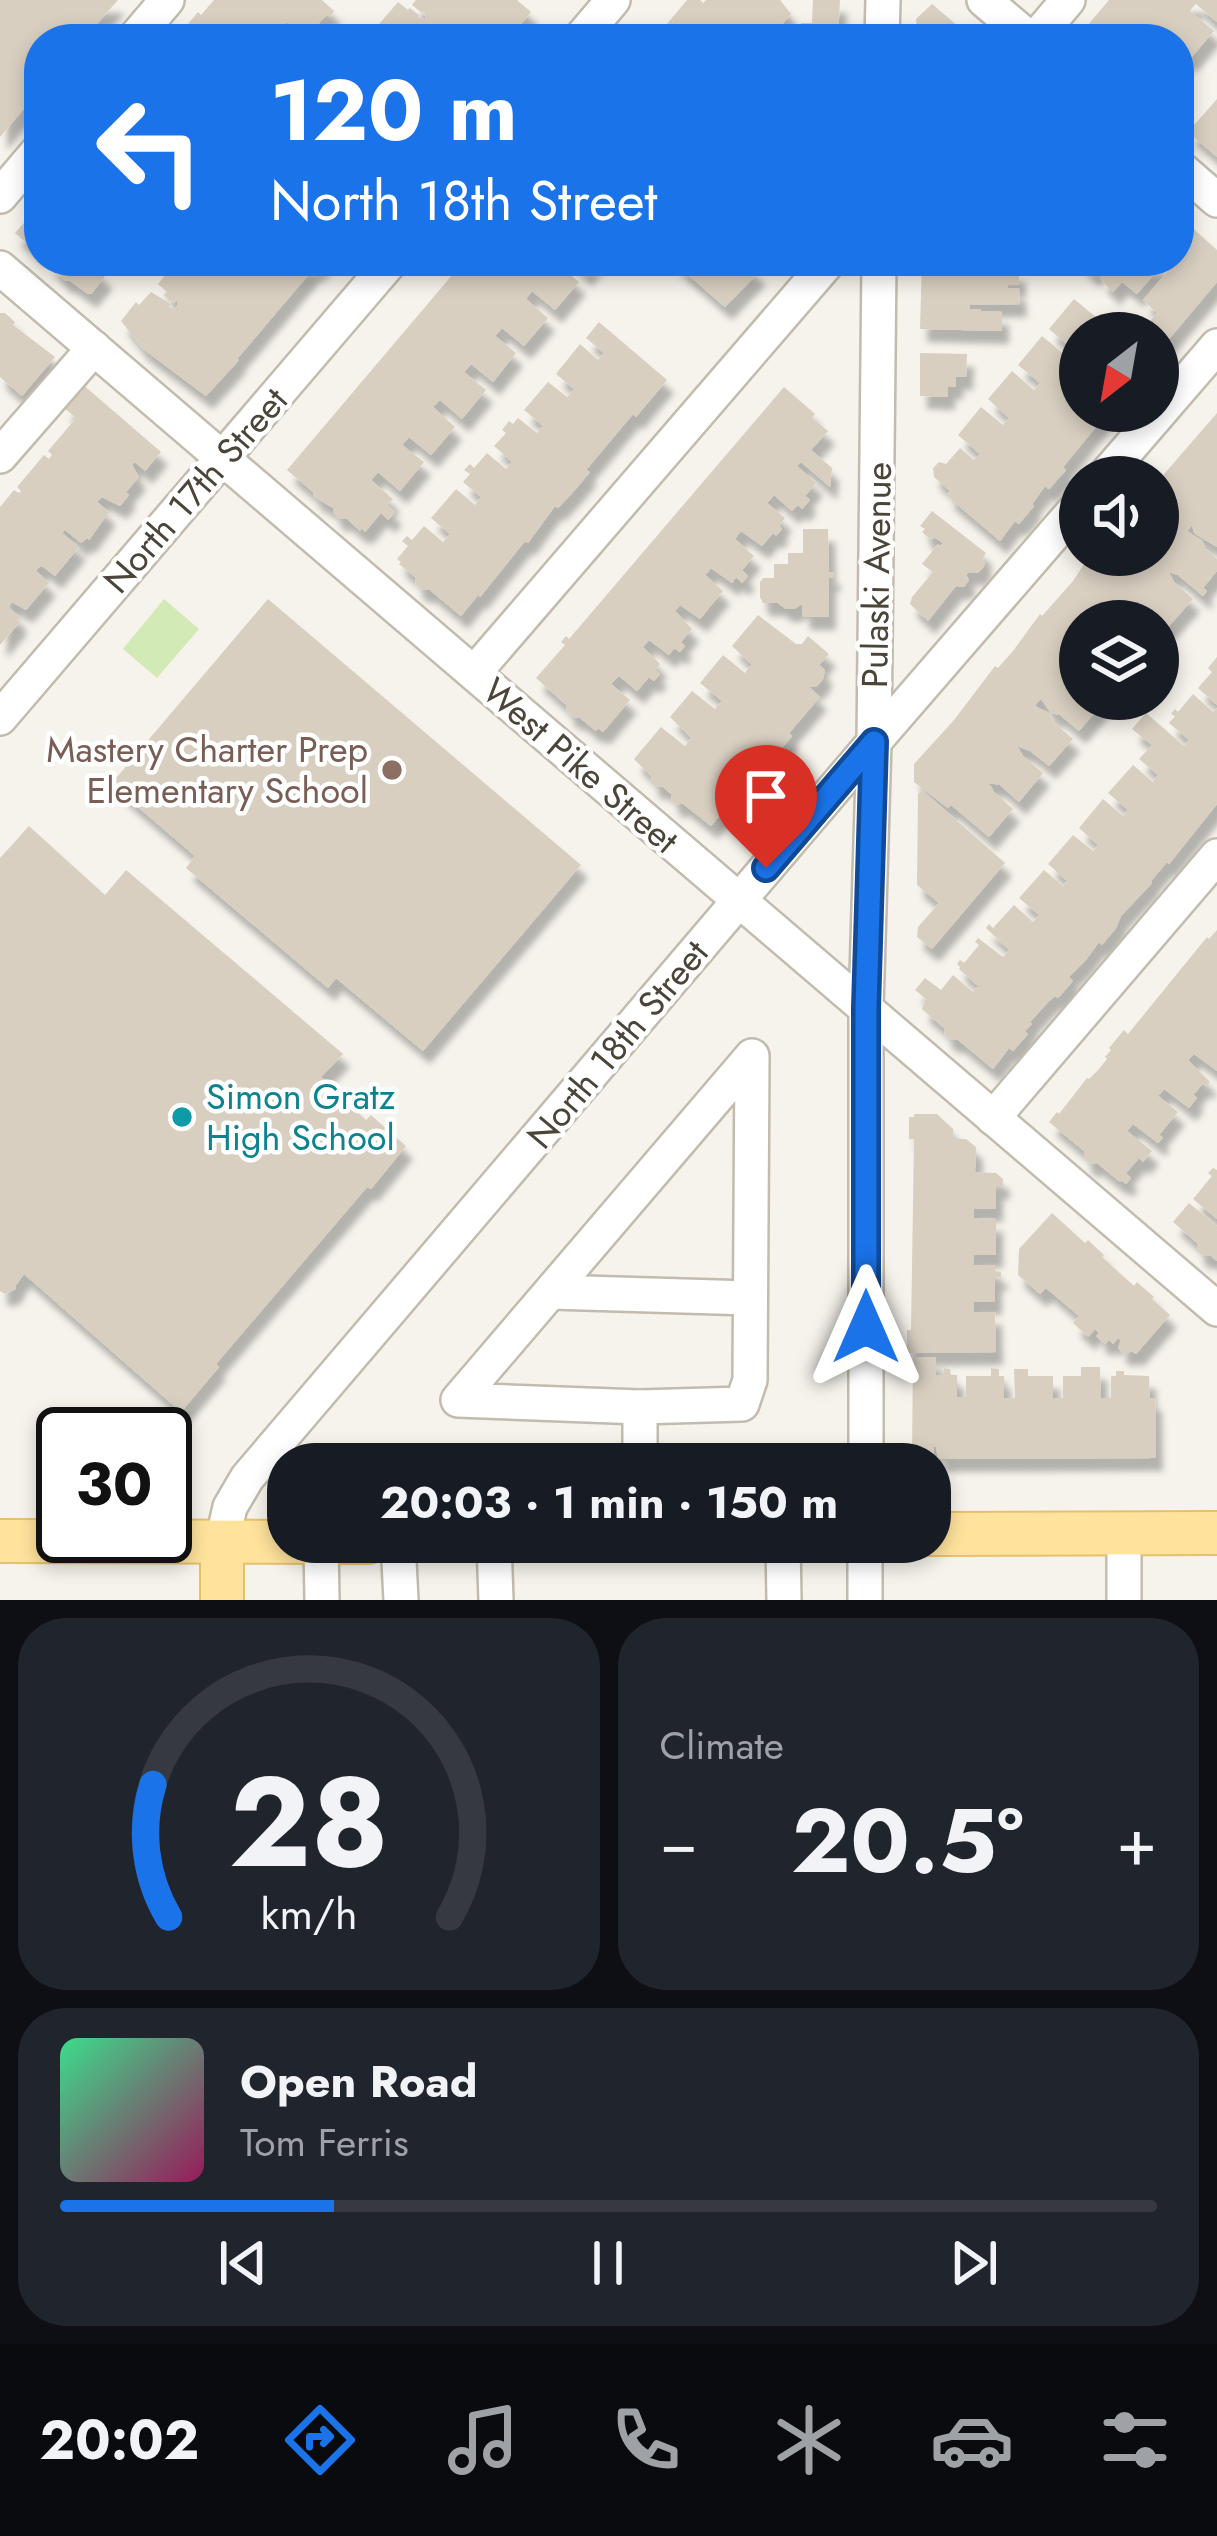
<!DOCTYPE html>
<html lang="en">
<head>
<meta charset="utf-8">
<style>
  body { margin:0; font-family:Jost,sans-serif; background:#20242c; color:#f1f3f6; height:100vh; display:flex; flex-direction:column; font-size:45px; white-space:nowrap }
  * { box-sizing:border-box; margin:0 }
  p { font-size:39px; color:#9ea1a6 }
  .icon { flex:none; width:66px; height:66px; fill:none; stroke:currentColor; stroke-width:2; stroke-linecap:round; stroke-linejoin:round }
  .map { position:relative; height:1600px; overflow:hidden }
  .side { display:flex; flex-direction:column; gap:18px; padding:18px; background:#0d0f14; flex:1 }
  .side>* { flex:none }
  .banner { position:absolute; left:24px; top:24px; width:1170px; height:252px; border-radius:48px; box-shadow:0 6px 18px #0003; background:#1a73e8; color:#fff; overflow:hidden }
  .needle { width:78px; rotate:211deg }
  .fabs { position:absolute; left:1059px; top:312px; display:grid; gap:24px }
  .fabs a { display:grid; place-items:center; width:120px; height:120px; border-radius:50%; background:#171b24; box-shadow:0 6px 18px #0003; font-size:60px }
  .speed { position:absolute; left:36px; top:1407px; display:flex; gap:24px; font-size:60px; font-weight:700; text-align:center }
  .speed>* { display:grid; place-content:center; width:156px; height:156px; border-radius:50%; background:#171b24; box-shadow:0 6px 18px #0003; line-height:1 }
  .speed .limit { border:6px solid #111; border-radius:18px; background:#fff; color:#111 }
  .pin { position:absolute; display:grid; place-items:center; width:102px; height:102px; color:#fff; margin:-123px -51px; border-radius:50% 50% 50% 0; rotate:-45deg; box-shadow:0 0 12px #0007 }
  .pin .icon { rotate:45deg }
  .me { position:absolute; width:132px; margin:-66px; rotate:0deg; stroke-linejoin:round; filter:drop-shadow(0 0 9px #0008) }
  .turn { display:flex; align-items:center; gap:42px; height:252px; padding:0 48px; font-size:54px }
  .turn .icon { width:156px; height:156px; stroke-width:2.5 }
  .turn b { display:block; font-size:84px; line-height:102px }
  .big { font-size:90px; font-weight:700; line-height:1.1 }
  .side .widget { flex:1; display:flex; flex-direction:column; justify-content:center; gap:18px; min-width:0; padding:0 42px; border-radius:48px; background:#20242c }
  .side .dial { align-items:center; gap:0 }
  .dial svg { height:312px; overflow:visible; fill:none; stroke:#363941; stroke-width:7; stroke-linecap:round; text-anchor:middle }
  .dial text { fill:#f1f3f6; stroke:none }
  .song { display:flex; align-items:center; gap:36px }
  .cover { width:144px; height:144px; border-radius:18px; background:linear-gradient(135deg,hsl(150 70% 55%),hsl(330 70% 35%)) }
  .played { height:12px; border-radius:6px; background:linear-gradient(90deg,#1a73e8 25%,#363941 25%) }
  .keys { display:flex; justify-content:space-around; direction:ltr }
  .heat { display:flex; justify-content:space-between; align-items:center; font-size:66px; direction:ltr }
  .side .tiles { flex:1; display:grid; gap:18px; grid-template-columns:1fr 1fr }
  .widget:last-child { grid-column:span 2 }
  .trip { position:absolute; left:267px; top:1443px; width:684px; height:120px; border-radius:48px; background:#171b24; box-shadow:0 6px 18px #0003; font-weight:700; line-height:120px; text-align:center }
  .dock { display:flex; height:192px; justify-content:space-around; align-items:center; background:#090b0e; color:#9ea1a6 }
  .dock .icon { width:84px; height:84px }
  .dock .current { color:#1a73e8 }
  .dock b { font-size:54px; color:#f1f3f6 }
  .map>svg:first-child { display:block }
  .green { fill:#d2eab5 }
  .building { fill:#d8cfc1; filter:url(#shadow) }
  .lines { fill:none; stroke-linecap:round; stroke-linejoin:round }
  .minor-casing { stroke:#c2bbae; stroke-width:38 }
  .major-casing { stroke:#e6c16a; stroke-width:46 }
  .minor { stroke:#fff; stroke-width:33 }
  .major { stroke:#ffe39c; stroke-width:42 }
  .route-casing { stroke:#114b97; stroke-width:30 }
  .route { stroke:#1a73e8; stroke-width:21 }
  .education-dot { fill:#8d6e63; stroke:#fff; stroke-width:4.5 }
  .culture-dot { fill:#0f9aa8; stroke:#fff; stroke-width:4.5 }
  .labels { text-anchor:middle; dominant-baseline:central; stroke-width:9; stroke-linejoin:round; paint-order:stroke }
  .street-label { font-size:36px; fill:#4b4439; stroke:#fff }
  .education-label { font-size:36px; fill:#785e54; stroke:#fff; text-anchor:end }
  .culture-label { font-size:36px; fill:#0d838f; stroke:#fff; text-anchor:start }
</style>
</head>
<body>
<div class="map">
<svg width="1217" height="1600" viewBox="0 0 1217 1600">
  <defs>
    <filter id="shadow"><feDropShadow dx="7" dy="13" stdDeviation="3" flood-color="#0004"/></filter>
  </defs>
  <rect width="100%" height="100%" fill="#f6f3ec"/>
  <path class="green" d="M164,599L199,629L157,678L123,649Z"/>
  <g class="building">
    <path d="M0,0H118L84,39H39V91L0,137Z"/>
    <path d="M214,0H322L334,11L330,17L327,14L308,36L286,22L285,30L295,39H180L185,32L183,30L198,12L201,15Z"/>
    <path d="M416,0H517L531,12L509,39H383L374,30L398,2L408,10L410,8L419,15L418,17L426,20L424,11L422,13L412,5Z"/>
    <path d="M687,0H700L703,3L706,0H780L791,14L780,27L774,24L770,28L775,32L769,39H760L746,27L739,36L742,39H645L655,27L661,31L665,29L675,37L677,34L666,25Z"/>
    <path d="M813,0H840L838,39H804V34L801,35V23H812Z"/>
    <path d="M1109,0H1217V22L1196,4L1193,7L1190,11L1214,31L1189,60L1179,51V39H1076Z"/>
    <path d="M932,4L973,39H930L917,28L916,19Z"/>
    <path d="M1217,99V157L1188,132Z"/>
    <path d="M32,214L39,220V254L15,233Z"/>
    <path d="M1179,216L1217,250V282L1164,345L1158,340V333H1150L1144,328L1157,313L1143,300L1168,271L1162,265L1137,294L1122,282L1113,292L1100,279L1115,261H1179Z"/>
    <path d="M47,261H88L105,275L104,278L91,294H88L70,281L64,280Z"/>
    <path d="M177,261H193L203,269V272L209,270L208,266L198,261H325L317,269L315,267L237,359L239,360L206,396L142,348L121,321L136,302L139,305L151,292L171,304L169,307L175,309L178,305L177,301L173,303L164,295L167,292L158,284Z"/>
    <path d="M464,261H560L558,264L579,282L555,310L532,291L526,299L548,318L524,346L502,328L495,336L516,353L493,382L471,364L464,372L486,390L462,419L440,400L433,407L455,427L431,455L409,437L402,445L424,462L400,491L378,472L371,480L393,499L387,505L395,512L388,520L381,513L365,532L361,528L360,531L346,518L340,519L334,514L333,508L313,496V492L287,470Z"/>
    <path d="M571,261H596L585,273Z"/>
    <path d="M672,261H745L759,272L725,307Z"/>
    <path d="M922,261H970V268L1019,269V285H1008V288H1019L1020,304L970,305V309H981V311L1002,312V331L920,329Z"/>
    <path d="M1078,261H1104L1093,274Z"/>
    <path d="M1074,299L1097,318L1099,316L1120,333H1080V411H1109L1063,467L1066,470L1049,489L1045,486L1032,504L1034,506L1019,524L1015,521L1000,541L946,495L950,491L934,477L933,468L939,462L946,464L960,448L974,460L980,454L958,435L981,407L1003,425L1007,420L1009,418L988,399L1012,371L1034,390L1040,383L1018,365L1042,336L1065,355L1071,348L1049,329Z"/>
    <path d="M0,313H5L15,322L13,325L55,357L22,396L0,377Z"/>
    <path d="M599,322L667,380L636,417L633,414L586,470L590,472L574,491L558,508L555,506L528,543L525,541L480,597L478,595L461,616L430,590H422L416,585L415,577L399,564L401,562L397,559L408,546L402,541L407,536L412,540L424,526L443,542L450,534L431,518L444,503L456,489L475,505L481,497L463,482L470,474L464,470L470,464L474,468L487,453L506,469L512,462L494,446L506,433L502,430L509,421L513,424L518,418L537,433L543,426L524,410L548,382L567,397L574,389L556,374L580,344L598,360L601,356L604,353L586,338Z"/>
    <path d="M920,353L967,354L966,377H956V387L948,386V397L920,396Z"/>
    <path d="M81,383L161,452L145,471L135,462L132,465L139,477L126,492L129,495L120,506L102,497L97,502L109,512L89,540L87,538L81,543L65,530L62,533L79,547L55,576L42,566L38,568L36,571L49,583L26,610L12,602L8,607L20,617L17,620L20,622L0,645V507L14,490L19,493L21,491L17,487L44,455L49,459L52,455L48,451L76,418L64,408L80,390L77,387Z"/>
    <path d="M784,387L815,414L812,418L828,431L811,450L832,468L830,487L801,462L797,466L816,483L805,496L810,500L802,509L798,505L792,511L774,495L767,503L785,518L779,526L782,529L776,536L773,533L762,546L741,531L735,539L754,556L742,570L748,576L742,583L736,577L732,583L711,568L705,575L723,591L700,619L680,605L675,611L692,629L681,642L685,646L680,652L674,648L669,655L649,640L643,647L660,664L655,670L660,674L654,681L649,677L637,691L619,676L611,684L630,700L603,732L598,728L596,731L580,718L574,717L567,712L566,705L536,678L565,645L561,642L566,636L569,639Z"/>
    <path d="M1217,413V547L1194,533L1192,525L1187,531L1202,541L1205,548L1217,559V571L1203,588L1207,591L1203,596L1178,575L1169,572L1174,582L1193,599L1169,626L1165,627L1149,609L1139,606L1148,621H1080V677L1071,665L1066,671L1080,679V699H1098L1103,703L1079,731L1060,715L1051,713L1041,699L1037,703L1035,706L1050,714L1053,722L1073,739L1049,766L1030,751L1017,746L1023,756L1043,773L1019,802L1000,785L989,783L994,792L1013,809L989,837L951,805L948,808L914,782V764L954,720L995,666L998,668L1013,651L1040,614L1042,616L1073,581L1090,555H1158V481Z"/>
    <path d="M932,511L986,553L983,558L985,565L978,573L969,572L966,575L969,580L964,587L956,586L928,621L910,604L912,597L933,572L922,564L938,544L940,546L943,543L934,537L931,540L922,532L925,529L920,526Z"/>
    <path d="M803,529H828L829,572L834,573V578H829V617H803L802,604L794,609H786L778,603H763L760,597V582L763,578H774V564H788V553H803Z"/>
    <path d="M268,599L581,865L423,1051L336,978L328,988L186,868L195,856L111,784Z"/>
    <path d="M758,615L796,644H802L808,636L829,654L819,665L825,670L823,679L817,686L809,687L820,697L789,733L792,736L776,755L773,753L711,826L682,803L677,805L671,800L672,795L662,786L657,787L651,783L652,777L634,759L661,727L685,746L691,738L670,717L692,691L715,709L717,706L722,701L700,683L723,655L745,673L748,669L752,665L732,646Z"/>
    <path d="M1217,657V705L1198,688L1212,672L1208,668Z"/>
    <path d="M1193,694L1213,712L1217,708V804L1169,864L1167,862L1151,881L1152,883L1121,916L1116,928L1102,945L1099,942L1085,961L1069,977L1073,981L1058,998L1055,996L1048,1002L1030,1022L1032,1024L1025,1031L1028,1034L1013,1051L1009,1048L993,1069L958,1040H951L945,1035L944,1028L922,1009L926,999L915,990L925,978L941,990L953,975L973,992L975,989L978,986L959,969L960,967L957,964L960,960L964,963L979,945L975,942L978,938L1003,957L1009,950L986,928L989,924L993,928L1014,905L1033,922L1039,915L1019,898L1044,870L1063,886L1067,881L1048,864L1073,835L1093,851L1098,845L1079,828L1103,799L1123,816L1128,810L1108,793L1133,765L1153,782L1158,775L1139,759L1152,745L1132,729L1146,713L1184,746L1189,740L1169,723L1175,716L1171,714L1175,709L1178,712Z"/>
    <path d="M922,790L1005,863L932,949L917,937L918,927L939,903L917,885L918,794Z"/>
    <path d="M29,826L105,895L126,870L343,1054L321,1077L366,1120L371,1115L406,1146L371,1189L367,1187L216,1364L219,1367L181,1412L24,1274L16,1285V1289L5,1294L0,1291V858Z"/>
    <path d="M1217,930V1071L1194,1054L1188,1060L1210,1082L1207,1086L1203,1083L1196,1092L1193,1094L1197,1098L1189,1108L1164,1089L1158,1096L1178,1112L1159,1135L1163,1138L1158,1143L1133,1124L1127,1131L1152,1151L1143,1162L1139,1158L1126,1173L1131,1178L1126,1184L1121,1180L1120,1182L1097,1163L1090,1164L1084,1158V1151L1049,1122L1057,1112L1059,1114L1087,1078L1089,1079L1098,1070L1107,1059L1105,1057L1111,1050L1109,1048L1124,1030L1128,1034L1207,937L1209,939Z"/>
    <path d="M914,1114H937L953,1129L954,1139H966L976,1147L975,1172L996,1173L1003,1179V1186H996V1209H974V1218L996,1219V1255H974L973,1265H995V1271L1001,1272V1277H995V1302H973L974,1312H995L996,1352L907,1353V1330H911L914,1139H909V1117H914Z"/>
    <path d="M1213,1168L1217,1170V1219L1193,1199L1212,1176L1208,1173Z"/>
    <path d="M1189,1203L1217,1226V1261L1211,1256H1203L1197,1251V1243L1173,1222Z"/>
    <path d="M1052,1213L1085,1243L1088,1240L1104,1255L1102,1257L1134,1286L1137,1282L1154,1297L1152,1299L1170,1315L1136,1354L1132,1351L1125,1354L1118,1348L1121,1340L1118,1338L1113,1344L1109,1340L1105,1344L1096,1336L1099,1333L1095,1329L1088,1337L1073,1323L1079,1316L1046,1288L1040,1294L1018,1275L1019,1249Z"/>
    <path d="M913,1357H936V1376L943,1375L944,1368L950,1369L951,1375H957V1397H966V1376H991V1368L999,1369V1376H1004V1398H1015L1014,1369H1028V1376H1053V1398H1063V1376H1081V1367H1100L1101,1398H1111V1376H1116V1371H1124V1375L1149,1376L1150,1398H1155L1156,1458L938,1459L936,1447H934L933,1454H912Z"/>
  </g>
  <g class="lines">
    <defs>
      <g id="minor">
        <path d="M984,0L1030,39"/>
        <path d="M134,39L167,0"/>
        <path d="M580,39L613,0"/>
        <path d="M882,39L883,0"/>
        <path d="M1035,39L1068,0"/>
        <path d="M1179,167L1217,200"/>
        <path d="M0,196L39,150"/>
        <path d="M0,268L1217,1309"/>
        <path d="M0,456L94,348"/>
        <path d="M1104,477L1217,346"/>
        <path d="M474,673L829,261"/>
        <path d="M0,718L391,261"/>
        <path d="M752,1056L750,1380L742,1404L640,1407L458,1400Z"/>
        <path d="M993,1118L1217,856"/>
        <path d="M551,1292L750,1298"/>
        <path d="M640,1407V1464"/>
        <path d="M866,1464V1008L874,742L879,261"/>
        <path d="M222,1542L230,1507L247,1478L874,742L1080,504"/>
        <path d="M398,1542L401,1600"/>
        <path d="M494,1542L496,1600"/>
        <path d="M783,1542L784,1600"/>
        <path d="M321,1543L322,1600"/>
        <path d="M865,1600V1542"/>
        <path d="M1124,1600V1533"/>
      </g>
      <g id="major">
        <path d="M930,1534L1217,1533"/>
        <path d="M0,1541L368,1542"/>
        <path d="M222,1600V1542"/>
      </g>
    </defs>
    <use href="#minor" class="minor-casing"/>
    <use href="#major" class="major-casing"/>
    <use href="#minor" class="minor"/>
    <use href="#major" class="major"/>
  </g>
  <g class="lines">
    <defs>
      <path id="route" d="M766,868L874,742L866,1008V1327"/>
    </defs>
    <use href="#route" class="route-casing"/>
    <use href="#route" class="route"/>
  </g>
  <circle class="education-dot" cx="392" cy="770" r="12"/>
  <circle class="culture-dot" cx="182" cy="1117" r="12"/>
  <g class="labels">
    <g class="street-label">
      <text transform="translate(195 490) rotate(-49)">North 17th Street</text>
      <text transform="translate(876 575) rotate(-89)">Pulaski Avenue</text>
      <text transform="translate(581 765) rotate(41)">West Pike Street</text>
      <text transform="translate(617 1044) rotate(-50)">North 18th Street</text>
    </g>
    <g class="education-label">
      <text x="368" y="749">Mastery Charter Prep<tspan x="368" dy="41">Elementary School</tspan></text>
    </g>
    <g class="culture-label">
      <text x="206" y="1096">Simon Gratz<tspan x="206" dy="41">High School</tspan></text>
    </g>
  </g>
</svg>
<div class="fabs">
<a><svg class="needle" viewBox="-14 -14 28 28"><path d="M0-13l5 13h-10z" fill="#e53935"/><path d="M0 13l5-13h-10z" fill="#9ea1a6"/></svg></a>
<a><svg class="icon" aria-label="sound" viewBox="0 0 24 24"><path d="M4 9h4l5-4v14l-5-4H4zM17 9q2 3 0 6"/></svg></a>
<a><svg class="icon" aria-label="layers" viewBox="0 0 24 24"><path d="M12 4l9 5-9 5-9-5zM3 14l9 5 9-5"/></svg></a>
</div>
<div class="speed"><div class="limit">30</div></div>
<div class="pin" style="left:766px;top:868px;background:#d93025"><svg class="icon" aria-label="arrive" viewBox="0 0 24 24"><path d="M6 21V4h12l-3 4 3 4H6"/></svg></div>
<svg class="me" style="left:866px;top:1327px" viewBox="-20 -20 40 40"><path d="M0-17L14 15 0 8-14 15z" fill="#1a73e8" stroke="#fff" stroke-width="4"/></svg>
<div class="trip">20:03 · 1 min · 150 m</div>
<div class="banner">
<div class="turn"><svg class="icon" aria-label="left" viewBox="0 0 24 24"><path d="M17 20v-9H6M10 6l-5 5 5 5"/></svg><div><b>120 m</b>North 18th Street</div></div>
</div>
</div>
<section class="side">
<div class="tiles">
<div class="widget dial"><svg viewBox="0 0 100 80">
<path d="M14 69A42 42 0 1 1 86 69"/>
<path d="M14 69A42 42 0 0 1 10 35" stroke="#1a73e8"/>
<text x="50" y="56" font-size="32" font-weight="700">28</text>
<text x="50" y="72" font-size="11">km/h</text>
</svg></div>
<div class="widget"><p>Climate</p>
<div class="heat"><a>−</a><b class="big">20.5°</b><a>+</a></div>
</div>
<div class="widget">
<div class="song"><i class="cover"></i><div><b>Open Road</b><p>Tom Ferris</p></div></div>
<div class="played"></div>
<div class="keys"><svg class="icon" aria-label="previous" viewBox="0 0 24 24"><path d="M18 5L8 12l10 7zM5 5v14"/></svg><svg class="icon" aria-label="pause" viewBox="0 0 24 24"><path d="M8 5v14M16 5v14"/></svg><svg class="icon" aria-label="next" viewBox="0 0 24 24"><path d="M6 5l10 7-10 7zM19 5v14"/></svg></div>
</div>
</div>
</section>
<nav class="dock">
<b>20:02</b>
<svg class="icon current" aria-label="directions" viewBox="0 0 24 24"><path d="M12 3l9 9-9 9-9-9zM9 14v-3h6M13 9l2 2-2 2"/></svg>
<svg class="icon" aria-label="music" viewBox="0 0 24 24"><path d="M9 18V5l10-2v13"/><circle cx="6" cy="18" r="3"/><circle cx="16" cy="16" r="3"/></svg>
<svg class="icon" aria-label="phone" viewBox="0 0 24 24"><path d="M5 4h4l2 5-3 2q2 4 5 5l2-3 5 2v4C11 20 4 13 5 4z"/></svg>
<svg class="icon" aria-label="climate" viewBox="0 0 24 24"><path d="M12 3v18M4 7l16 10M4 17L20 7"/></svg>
<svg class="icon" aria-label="car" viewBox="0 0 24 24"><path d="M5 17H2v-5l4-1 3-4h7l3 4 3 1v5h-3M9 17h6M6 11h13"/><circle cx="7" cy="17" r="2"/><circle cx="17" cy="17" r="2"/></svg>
<svg class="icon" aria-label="filters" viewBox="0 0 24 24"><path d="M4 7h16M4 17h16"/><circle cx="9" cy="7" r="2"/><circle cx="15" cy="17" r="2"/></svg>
</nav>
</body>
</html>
